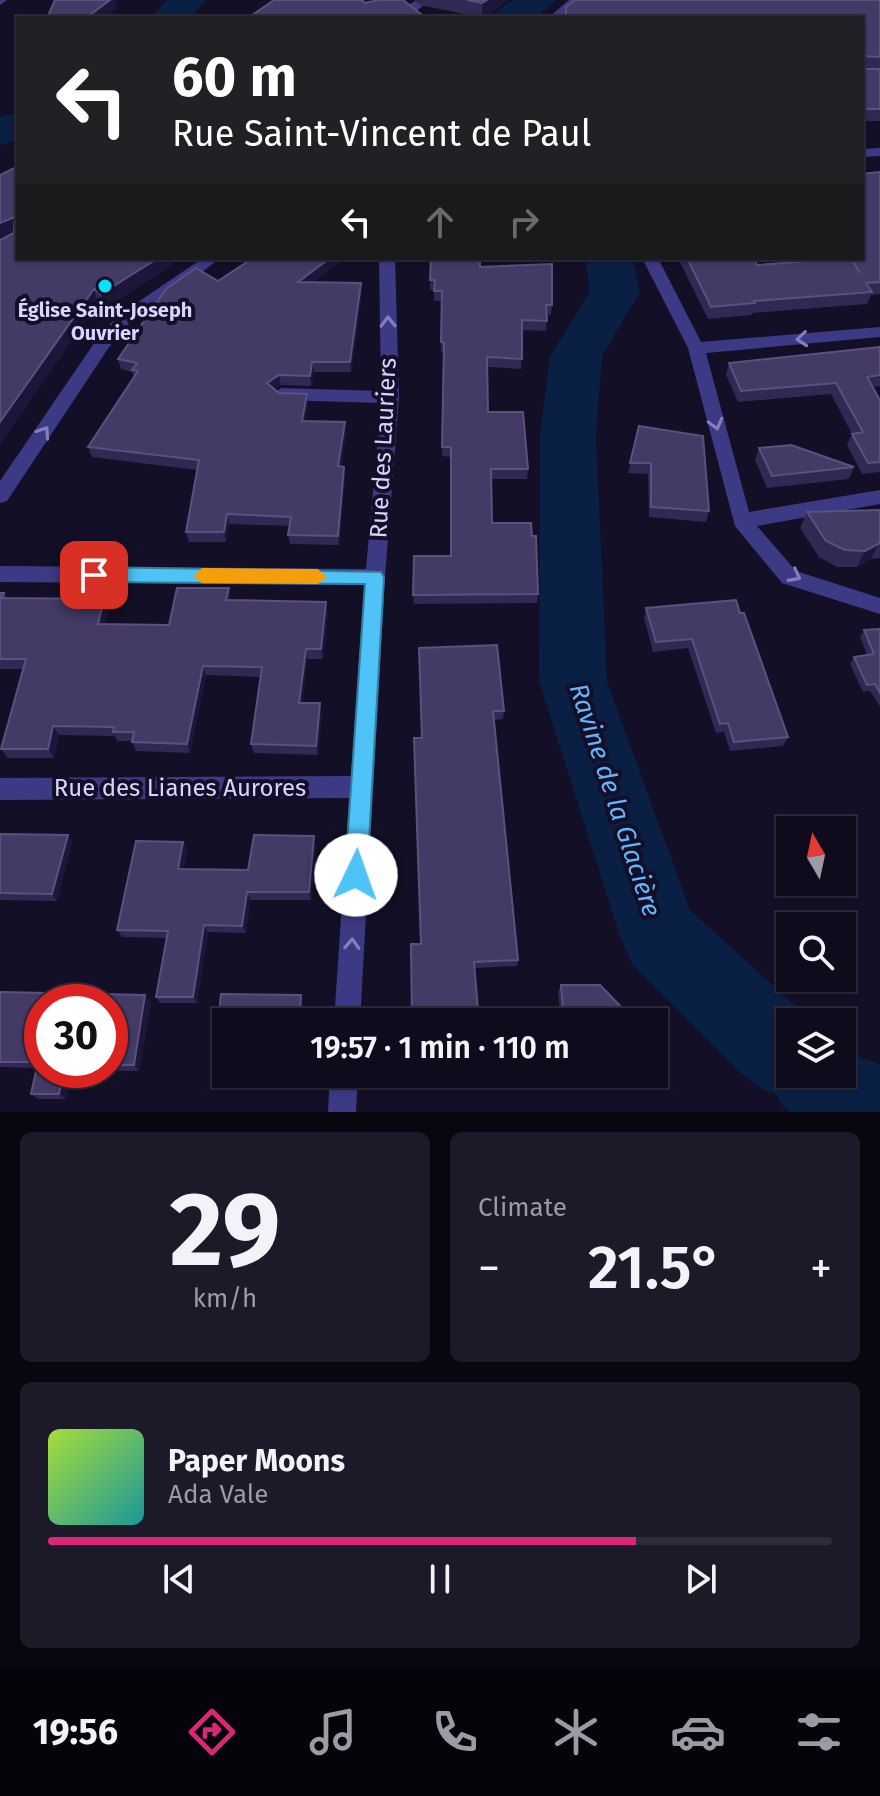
<!DOCTYPE html>
<html lang="en">
<head>
<meta charset="utf-8">
<style>
  body { margin:0; font-family:"Fira Sans",sans-serif; background:#1c1929; color:#f1f3f6; height:100vh; display:flex; flex-direction:column; font-size:30px; white-space:nowrap }
  * { box-sizing:border-box; margin:0 }
  p { font-size:26px; color:#9b9ba3 }
  .icon { flex:none; width:44px; height:44px; fill:none; stroke:currentColor; stroke-width:2; stroke-linecap:round; stroke-linejoin:round }
  .map { position:relative; height:1112px; overflow:hidden }
  .panel { display:flex; flex-direction:column; gap:20px; padding:20px; background:#08060f; flex:1 }
  .panel>* { flex:none }
  .guide { position:absolute; left:16px; top:16px; width:848px; height:244px; border-radius:0px; box-shadow:0 2px 6px #0004,0 0 0 2px #2e2b3b; background:#202124; color:#fff; overflow:hidden }
  .needle { width:52px; rotate:351deg }
  .controls { position:absolute; left:776px; top:816px; display:grid; gap:16px }
  .controls a { display:grid; place-items:center; width:80px; height:80px; border-radius:0px; background:#0e0b1c; box-shadow:0 2px 6px #0004,0 0 0 2px #2e2b3b; font-size:40px }
  .speed { position:absolute; left:24px; top:984px; display:flex; gap:16px; font-size:40px; font-weight:700; text-align:center }
  .speed>* { display:grid; place-content:center; width:104px; height:104px; border-radius:50%; background:#0e0b1c; box-shadow:0 2px 6px #0004,0 0 0 2px #2e2b3b; line-height:1 }
  .speed .limit { border:12px solid #d22; background:#fff; color:#111 }
  .pin { position:absolute; display:grid; place-items:center; width:68px; height:68px; color:#fff; margin:-34px; border-radius:16px; box-shadow:0 4px 12px #0006 }
  .me { position:absolute; width:88px; margin:-44px; rotate:3deg; stroke-linejoin:round; filter:drop-shadow(0 0 6px #0008) }
  .turn { display:flex; align-items:center; gap:28px; height:168px; padding:0 24px; font-size:36px }
  .turn .icon { width:104px; height:104px; stroke-width:2.5 }
  .turn b { display:block; font-size:56px; line-height:68px }
  .lanes { display:flex; align-items:center; height:76px; padding:0 24px; background:#0003; justify-content:center; gap:40px; direction:ltr }
  .lanes .off { opacity:.35 }
  .big { font-size:60px; font-weight:600; line-height:1.1 }
  .panel .tile { flex:1; display:flex; flex-direction:column; justify-content:center; gap:12px; min-width:0; padding:0 28px; border-radius:12px; background:#1c1929 }
  .panel .dial { align-items:center; gap:0 }
  .dial b { font-size:104px; line-height:1 }
  .song { display:flex; align-items:center; gap:24px }
  .cover { width:96px; height:96px; border-radius:12px; background:linear-gradient(135deg,hsl(80 70% 55%),hsl(180 70% 35%)) }
  .played { height:8px; border-radius:4px; background:linear-gradient(90deg,#db2777 75%,#2e2b3b 75%) }
  .keys { display:flex; justify-content:space-around; direction:ltr }
  .heat { display:flex; justify-content:space-between; align-items:center; font-size:44px; direction:ltr }
  .panel .tiles { flex:1; display:grid; gap:20px; grid-template-columns:1fr 1fr }
  .tile:last-child { grid-column:span 2 }
  .trip { position:absolute; left:212px; top:1008px; width:456px; height:80px; border-radius:0px; background:#0e0b1c; box-shadow:0 2px 6px #0004,0 0 0 2px #2e2b3b; font-weight:600; line-height:80px; text-align:center }
  .tabs { display:flex; height:128px; justify-content:space-around; align-items:center; background:#06040b; color:#9b9ba3 }
  .tabs .icon { width:56px; height:56px }
  .tabs .on { color:#db2777 }
  .tabs b { font-size:36px; color:#f1f3f6 }
  .map>svg:first-child { display:block }
  .lines { fill:none; stroke-linecap:round; stroke-linejoin:round }
  .river { fill:#0a1f44; fill-rule:evenodd }
  .minor { fill:#3d3a85; fill-rule:evenodd }
  .wall { fill:#312854; fill-rule:evenodd }
  .shaded-wall { fill:#1d163a }
  .building { fill:#433a66; stroke:#5a527e; stroke-width:2 }
  .oneway { stroke:#837fbc }
  .route { fill:#4fc3f7; stroke:#337fa1; stroke-width:2 }
  .slow { fill:#f59e0b }
  .poi-dot { fill:#00e5ff; stroke:#130f26; stroke-width:3 }
  .labels { text-anchor:middle; dominant-baseline:central; stroke-width:8; stroke-linejoin:round; paint-order:stroke }
  .far-poi-label { font-size:20px; font-weight:bold; fill:#d9d4ff; stroke:#130f26 }
  .street-label { font-size:24px; fill:#d9d4ff; stroke:#130f26 }
  .water-label { font-size:26px; font-style:italic; fill:#62b6ff; stroke:#130f26 }
</style>
</head>
<body>
<div class="map">
<svg width="880" height="1112" viewBox="0 0 880 1112">
  <rect width="100%" height="100%" fill="#130f26"/>
  <g class="lines">
    <g class="river">
      <path d="M167,0H206L190,18H150Z"/>
      <path d="M513,0H556L536,18H492L498,10Z"/>
      <path d="M18,112V140L0,145V117Z"/>
      <path d="M585,258H633L640,292L602,356L596,435L607,681L690,910L813,1022H790V1074H842V1044L862,1059L880,1064V1112H790L781,1104L777,1095L760,1088L739,1071L632,964L620,936L539,681L540,435L550,356L590,292Z"/>
    </g>
    <g class="minor">
      <path d="M0,0H7L0,5Z"/>
      <path d="M417,0H431L416,11H408V5Z"/>
      <path d="M569,0H582L561,18H548Z"/>
      <path d="M880,148V156L862,157V149Z"/>
      <path d="M203,258H221L128,325L109,347L7,501L0,503V481L97,339L116,317Z"/>
      <path d="M379,258H395L399,397L385,577L360,1022H334L349,798L0,800V778L351,776L364,585L0,582V566L366,569L381,403L281,400L272,394L281,388L381,391Z"/>
      <path d="M642,258H658L701,342L880,327V337L706,353L749,512L880,490V504L757,526L796,571L880,598V614L782,583L735,526L688,348Z"/>
      <path d="M330,1074H358L356,1112H328Z"/>
    </g>
  </g>
  <g class="wall">
    <path d="M414,0H508L483,18L420,5Z"/>
    <path d="M880,0V121H862V18H565L566,7Z"/>
    <path d="M880,172V294L871,295L867,304L752,313V315L708,319L678,258H753L757,265L841,259L840,258H862Z"/>
    <path d="M0,175L173,264L106,308L9,236L0,239Z"/>
    <path d="M345,258L313,282L362,293L351,372H314L311,386L281,385L275,389L279,393L308,404L305,421L346,432L341,467L345,476L339,545L290,544L288,535L290,526L229,524L226,542H189L186,532L197,470L92,457L88,447L134,377L132,372L121,369L118,359L218,281Z"/>
    <path d="M480,267L552,305L551,315H547L546,331L522,330L521,369L488,367V412L528,469L527,479H491L492,523L538,594L537,603L414,604L413,595L451,556V457L442,456L444,352H441L442,301H434V290H430V280Z"/>
    <path d="M880,347V386L873,387L880,400V472L862,474L847,445L852,434L831,394L738,402L726,375L729,363Z"/>
    <path d="M639,426L709,511L706,522L649,517L648,474L628,473Z"/>
    <path d="M759,448L854,467L849,479L767,488L755,460Z"/>
    <path d="M880,510V558L871,559L857,567H837L819,557L800,528L807,512Z"/>
    <path d="M0,593H4L7,598L104,599L109,609L105,624L169,625L231,598V600L328,612L323,659H307L302,703L322,712L318,755L254,753L251,744L261,677L206,675L190,753L136,751L132,741H117L115,736L59,735L54,758H8L1,749L24,669H0Z"/>
    <path d="M646,608L740,613L788,737L783,746L730,751L724,732L716,733L688,648L653,652L644,618Z"/>
    <path d="M880,629V707L870,691L863,692L850,664L854,657L867,655L860,637L864,630Z"/>
    <path d="M419,648L504,711L503,719L494,720L518,960L517,966L475,968L422,738Z"/>
    <path d="M0,834L68,835L72,842L57,901L0,900Z"/>
    <path d="M183,842L187,850L183,870H248L316,844L311,900H250L246,933L208,932L197,1003H160L156,997L166,938L122,937L117,930Z"/>
    <path d="M561,985L637,1022H561L558,992Z"/>
    <path d="M0,992L151,1002L139,1071L72,1070L66,1099H38L31,1094L37,1068L0,1067ZM110,1002V1070H42Z"/>
    <path d="M221,994L301,995L303,1001L301,1022H226V1074L217,1073L213,1069Z"/>
  </g>
  <g class="shaded-wall">
    <path d="M110,0H115L117,8L104,18H86Z"/>
    <path d="M487,0H508L482,18V3Z"/>
    <path d="M15,217L18,232L0,239V223Z"/>
    <path d="M158,258H172L173,264L106,308L101,294Z"/>
    <path d="M330,258H345L299,292L298,282Z"/>
    <path d="M361,283L362,293L351,372L350,362Z"/>
    <path d="M94,289L98,303L0,445V422Z"/>
    <path d="M312,362L314,372L311,386L310,376Z"/>
    <path d="M279,375L281,385L269,393L267,383Z"/>
    <path d="M307,394L308,404L304,431L302,421Z"/>
    <path d="M345,422L346,432L339,476L338,466Z"/>
    <path d="M344,467L345,476L339,545L338,536Z"/>
    <path d="M227,514L229,524L226,542L224,532Z"/>
    <path d="M879,543L871,559L857,567L865,551Z"/>
    <path d="M229,588L231,598L229,610L226,600Z"/>
    <path d="M104,599L109,609L102,634L98,624Z"/>
    <path d="M326,602L328,612L323,659L321,649Z"/>
    <path d="M306,649L307,659L301,712L299,703Z"/>
    <path d="M203,666L206,675L190,753L187,744Z"/>
    <path d="M320,703L322,712L318,755L316,746Z"/>
    <path d="M53,726L59,735L54,758L48,749Z"/>
    <path d="M68,835L72,842L57,901L52,894Z"/>
    <path d="M314,836L316,844L311,900L309,892Z"/>
    <path d="M183,842L187,850L182,877L178,869Z"/>
    <path d="M247,892L250,900L246,933L242,926Z"/>
    <path d="M204,925L208,932L197,1003L193,997Z"/>
    <path d="M145,995L151,1002L139,1071L134,1065Z"/>
    <path d="M301,995L303,1001L301,1022H299Z"/>
    <path d="M64,1070H72L66,1099L59,1094Z"/>
  </g>
  <g class="building">
    <path d="M55,0H110L86,18H47Z"/>
    <path d="M274,0H362L365,3L378,0H403L426,18H248Z"/>
    <path d="M467,0H487L482,3Z"/>
    <path d="M575,0H880V57L864,56V69H880V109H862V18H566V7Z"/>
    <path d="M18,166V258H158L101,294L94,289L0,422V240L14,233L15,217L0,223V175Z"/>
    <path d="M880,172V282L866,283L872,292L754,301L755,303L711,307L687,258H753L757,265L851,258L860,273L851,258H862V174Z"/>
    <path d="M253,258H330L298,282L361,283L350,362H312L310,376L279,375L267,383L279,393L307,394L302,421L345,422L338,466L344,467L338,536L288,535L291,517L227,514L224,532H186L199,460L88,447L138,371L132,370L137,363L118,359L166,289L196,268L218,281Z"/>
    <path d="M431,258H480V267L552,264V305H546L547,321L522,320V359L487,357L488,412H523L528,469H491L492,523H531L532,536H536L538,594L413,595L414,556H451V447H442L444,343L441,342L442,291H434L435,280H430Z"/>
    <path d="M880,347V375L867,377L880,400V462L868,463L852,434L863,432L836,383L741,391L729,363Z"/>
    <path d="M639,426L703,436L709,511L651,507V463H630Z"/>
    <path d="M791,445L854,467L772,476L759,448Z"/>
    <path d="M880,510V543L865,551L845,550L826,541L807,512Z"/>
    <path d="M177,588H229L226,600L326,602L321,649H306L299,703H320L316,746L251,744L262,667L203,666L187,744L132,742L134,732H113L114,727L53,726L48,749H1L26,659H0V593H4L2,598L104,599L98,624L169,625Z"/>
    <path d="M736,600L740,613H744L788,737L734,742L728,723L720,724L692,639L656,642L646,608Z"/>
    <path d="M880,629V693L875,684L867,685L854,657L874,654L864,630Z"/>
    <path d="M497,645L504,711H493L518,960L474,962L479,1022H412L411,944H421L414,738H422L419,648Z"/>
    <path d="M0,834L68,835L52,894L0,893Z"/>
    <path d="M254,835L314,836L309,892H247L242,926L204,925L193,997H156L168,931L117,930L136,841L183,842L178,869L248,870Z"/>
    <path d="M561,985H600L630,1016L636,1015L637,1022H564Z"/>
    <path d="M0,992L145,995L134,1065H110V1002H42V1070H64L59,1094H31L38,1062H0Z"/>
    <path d="M221,994L301,995L299,1022H226V1069H213Z"/>
  </g>
  <defs><path id="oneway-chevron" d="M-2-3.5L2.5 0L-2 3.5" fill="none" stroke-width="1.6" stroke-linecap="round" stroke-linejoin="round" transform="scale(2)"/></defs>
  <g class="oneway">
    <use href="#oneway-chevron" transform="translate(388 322) rotate(-91)"/>
    <use href="#oneway-chevron" transform="translate(802 339) rotate(175)"/>
    <use href="#oneway-chevron" transform="translate(716 424) rotate(75)"/>
    <use href="#oneway-chevron" transform="translate(44 432) rotate(-56)"/>
    <use href="#oneway-chevron" transform="translate(795 576) rotate(28)"/>
    <use href="#oneway-chevron" transform="translate(352 944) rotate(-87)"/>
  </g>
  <path class="route" d="M94,567L381,572L384,577L367,875L364,883L356,886L348,883L345,875L365,584L94,582L85,575Z"/>
  <path class="slow" d="M202,568L318,569L327,577L318,584L202,583L193,576Z"/>
  <circle class="poi-dot" cx="105" cy="286" r="8"/>
  <g class="labels">
    <g class="far-poi-label">
      <text x="105" y="310">Église Saint-Joseph<tspan x="105" dy="23">Ouvrier</tspan></text>
    </g>
    <g class="street-label">
      <text transform="translate(383 448) rotate(-87)">Rue des Lauriers</text>
      <text x="180" y="788">Rue des Lianes Aurores</text>
    </g>
    <g class="water-label">
      <text transform="translate(615 800) rotate(72)">Ravine de la Glacière</text>
    </g>
  </g>
</svg>
<div class="controls">
<a><svg class="needle" viewBox="-14 -14 28 28"><path d="M0-13l5 13h-10z" fill="#e53935"/><path d="M0 13l5-13h-10z" fill="#9b9ba3"/></svg></a>
<a><svg class="icon" aria-label="search" viewBox="0 0 24 24"><circle cx="10" cy="10" r="6"/><path d="M15 15l6 6"/></svg></a>
<a><svg class="icon" aria-label="layers" viewBox="0 0 24 24"><path d="M12 4l9 5-9 5-9-5zM3 14l9 5 9-5"/></svg></a>
</div>
<div class="speed"><div class="limit">30</div></div>
<div class="pin" style="left:94px;top:575px;background:#d93025"><svg class="icon" aria-label="arrive" viewBox="0 0 24 24"><path d="M6 21V4h12l-3 4 3 4H6"/></svg></div>
<svg class="me" style="left:356px;top:875px" viewBox="-20 -20 40 40"><circle r="19" fill="#fff"/><path d="M0-13L10 11 0 6-10 11z" fill="#4fc3f7"/></svg>
<div class="trip">19:57 · 1 min · 110 m</div>
<div class="guide">
<div class="turn"><svg class="icon" aria-label="left" viewBox="0 0 24 24"><path d="M17 20v-9H6M10 6l-5 5 5 5"/></svg><div><b>60 m</b>Rue Saint-Vincent de Paul</div></div>
<div class="lanes"><svg class="icon" aria-label="left" viewBox="0 0 24 24"><path d="M17 20v-9H6M10 6l-5 5 5 5"/></svg><svg class="icon off" aria-label="ahead" viewBox="0 0 24 24"><path d="M12 20V5M6 11l6-6 6 6"/></svg><svg class="icon off" aria-label="right" viewBox="0 0 24 24"><path d="M7 20v-9h11M14 6l5 5-5 5"/></svg></div>
</div>
</div>
<section class="panel">
<div class="tiles">
<div class="tile dial"><b>29</b><p>km/h</p></div>
<div class="tile"><p>Climate</p>
<div class="heat"><a>−</a><b class="big">21.5°</b><a>+</a></div>
</div>
<div class="tile">
<div class="song"><i class="cover"></i><div><b>Paper Moons</b><p>Ada Vale</p></div></div>
<div class="played"></div>
<div class="keys"><svg class="icon" aria-label="previous" viewBox="0 0 24 24"><path d="M18 5L8 12l10 7zM5 5v14"/></svg><svg class="icon" aria-label="pause" viewBox="0 0 24 24"><path d="M8 5v14M16 5v14"/></svg><svg class="icon" aria-label="next" viewBox="0 0 24 24"><path d="M6 5l10 7-10 7zM19 5v14"/></svg></div>
</div>
</div>
</section>
<nav class="tabs">
<b>19:56</b>
<svg class="icon on" aria-label="directions" viewBox="0 0 24 24"><path d="M12 3l9 9-9 9-9-9zM9 14v-3h6M13 9l2 2-2 2"/></svg>
<svg class="icon" aria-label="music" viewBox="0 0 24 24"><path d="M9 18V5l10-2v13"/><circle cx="6" cy="18" r="3"/><circle cx="16" cy="16" r="3"/></svg>
<svg class="icon" aria-label="phone" viewBox="0 0 24 24"><path d="M5 4h4l2 5-3 2q2 4 5 5l2-3 5 2v4C11 20 4 13 5 4z"/></svg>
<svg class="icon" aria-label="climate" viewBox="0 0 24 24"><path d="M12 3v18M4 7l16 10M4 17L20 7"/></svg>
<svg class="icon" aria-label="car" viewBox="0 0 24 24"><path d="M5 17H2v-5l4-1 3-4h7l3 4 3 1v5h-3M9 17h6M6 11h13"/><circle cx="7" cy="17" r="2"/><circle cx="17" cy="17" r="2"/></svg>
<svg class="icon" aria-label="filters" viewBox="0 0 24 24"><path d="M4 7h16M4 17h16"/><circle cx="9" cy="7" r="2"/><circle cx="15" cy="17" r="2"/></svg>
</nav>
</body>
</html>
